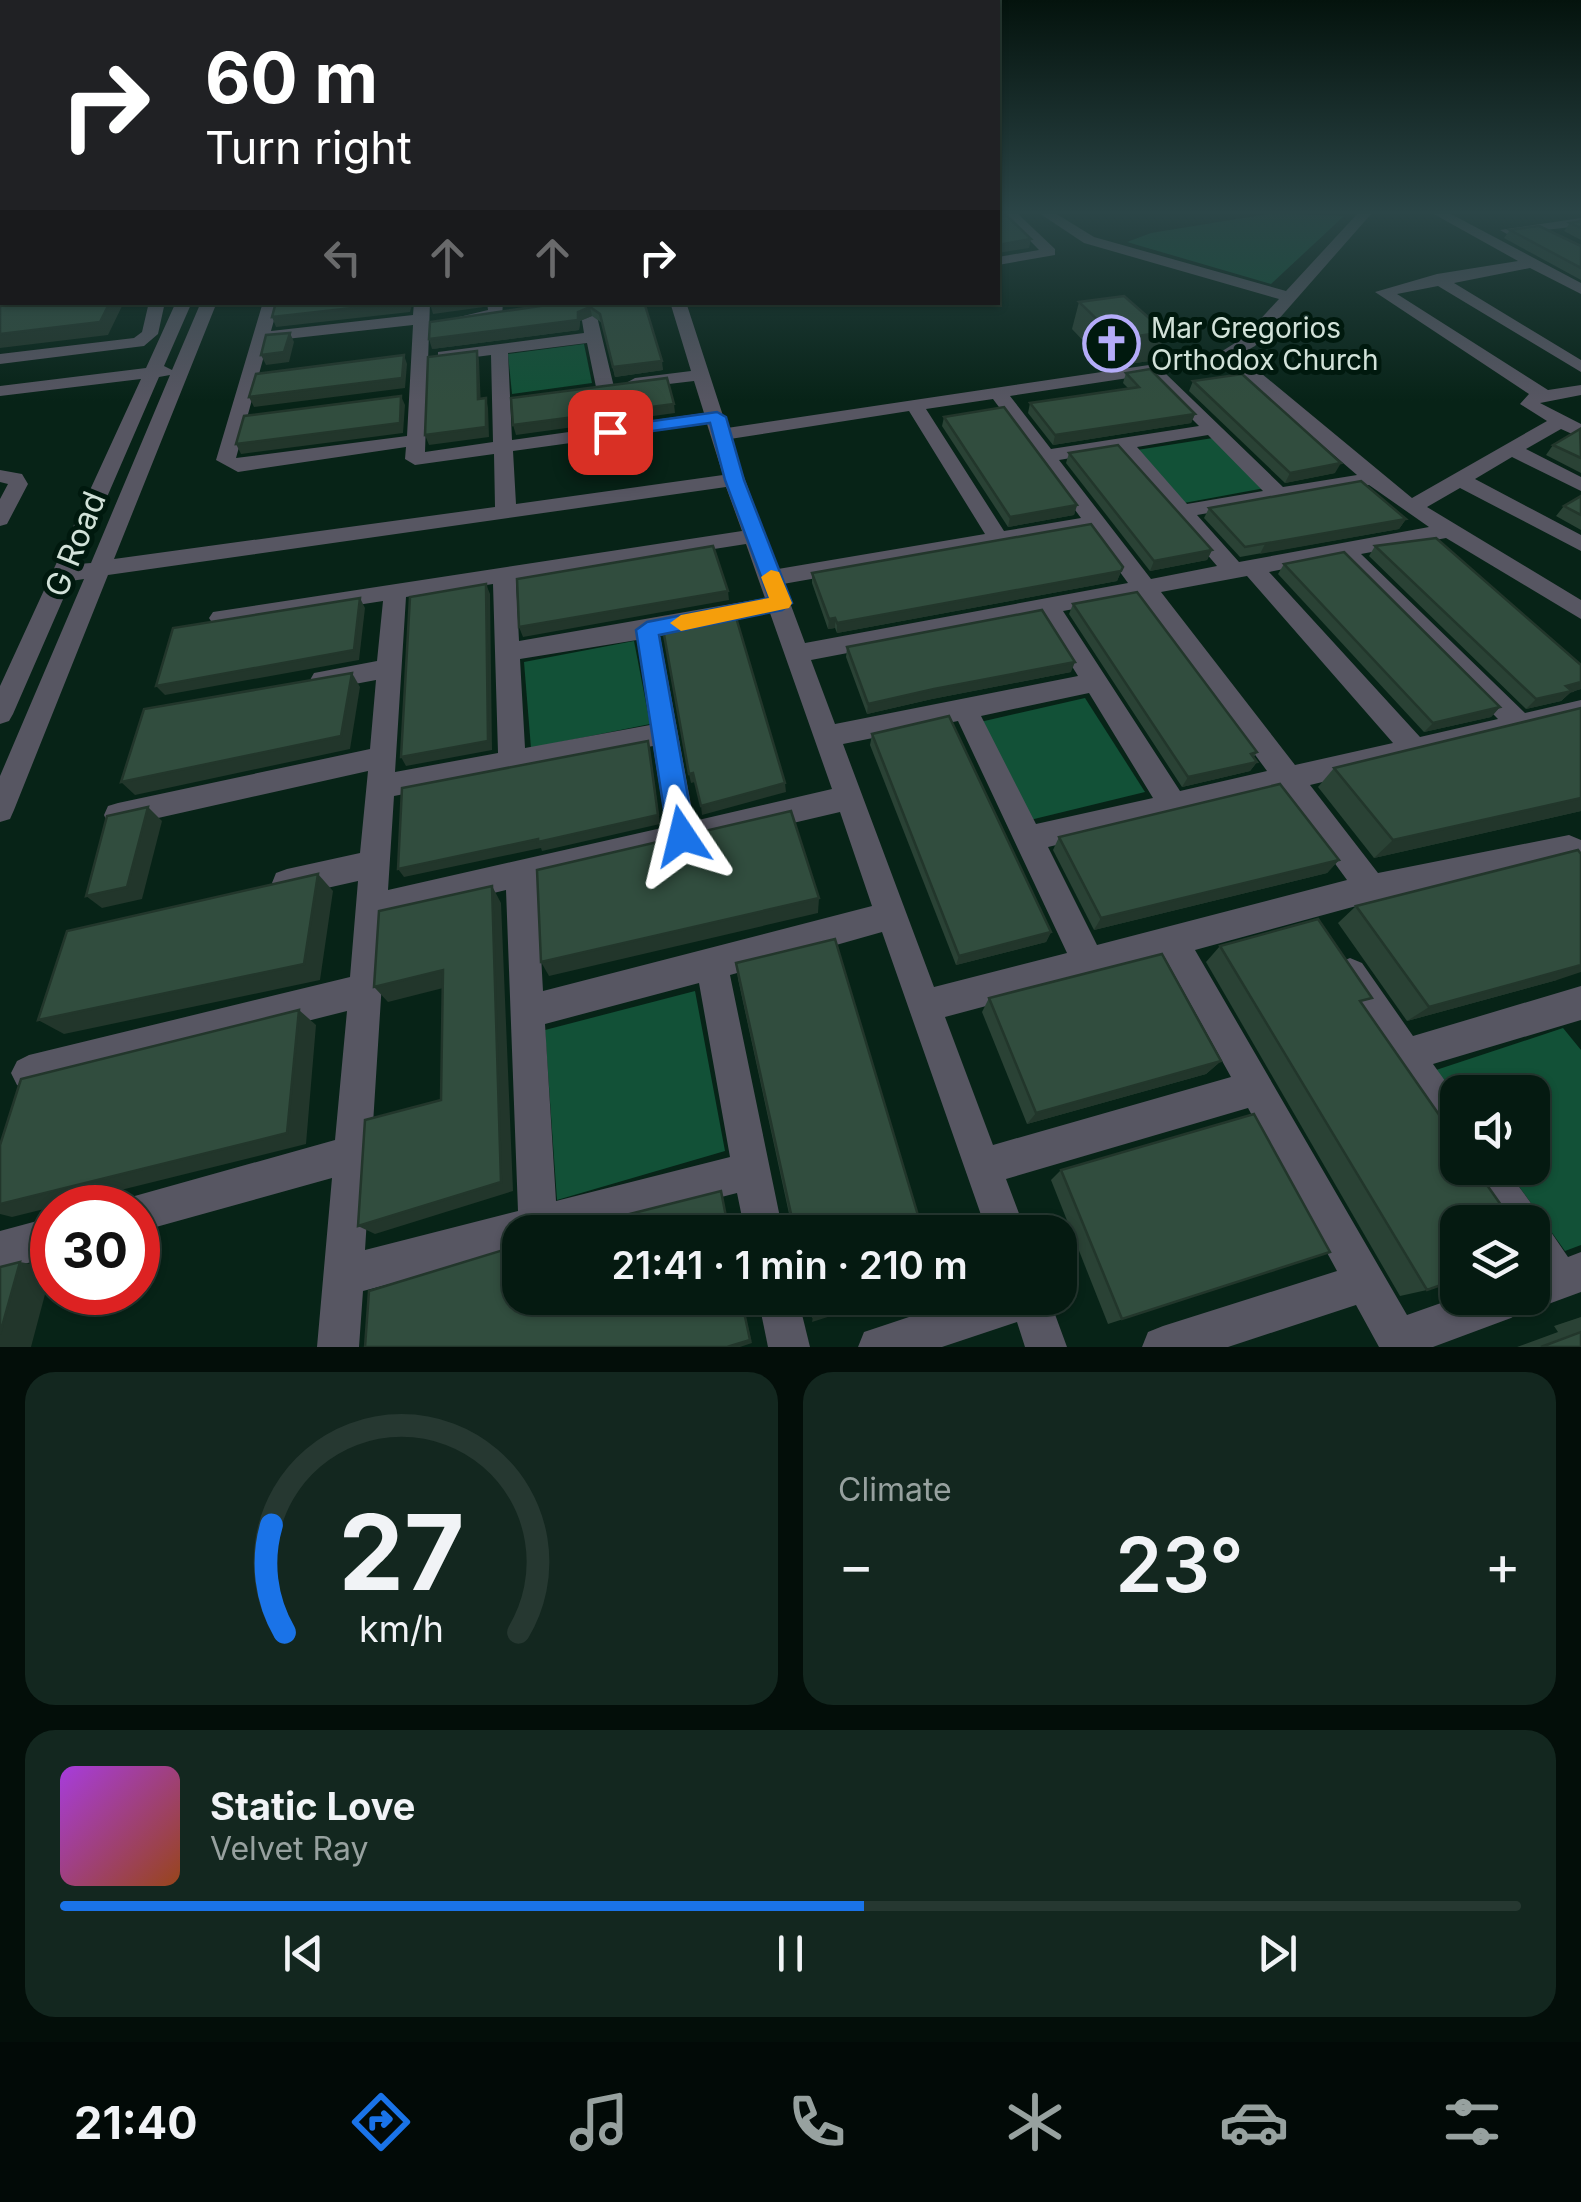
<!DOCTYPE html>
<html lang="en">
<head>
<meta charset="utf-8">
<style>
  body { margin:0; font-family:Inter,sans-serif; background:#13271f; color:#f1f3f6; height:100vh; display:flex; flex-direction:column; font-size:38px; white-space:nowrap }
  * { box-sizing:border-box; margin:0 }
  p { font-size:32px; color:#97a19f }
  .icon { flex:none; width:55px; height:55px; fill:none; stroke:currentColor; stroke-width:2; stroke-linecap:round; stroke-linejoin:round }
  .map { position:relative; height:1347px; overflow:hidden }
  .drawer { display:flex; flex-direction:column; gap:25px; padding:25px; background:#030e09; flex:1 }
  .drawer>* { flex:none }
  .guide { position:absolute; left:0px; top:0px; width:1000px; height:305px; box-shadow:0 2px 8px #0004,0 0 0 2px #263831; background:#202124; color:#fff; overflow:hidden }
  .buttons { position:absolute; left:1440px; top:1075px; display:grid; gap:20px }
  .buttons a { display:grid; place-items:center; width:110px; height:110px; border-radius:20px; background:#051a11; box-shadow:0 2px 8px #0004,0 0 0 2px #263831; font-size:50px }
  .speed { position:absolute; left:30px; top:1185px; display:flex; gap:20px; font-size:50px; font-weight:700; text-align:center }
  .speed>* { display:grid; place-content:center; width:130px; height:130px; border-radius:50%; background:#051a11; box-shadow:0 2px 8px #0004,0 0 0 2px #263831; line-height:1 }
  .speed .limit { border:15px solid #d22; background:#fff; color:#111 }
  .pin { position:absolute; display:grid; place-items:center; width:85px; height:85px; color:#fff; margin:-42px; border-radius:20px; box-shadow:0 5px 15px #0006 }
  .me { position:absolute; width:110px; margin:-55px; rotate:350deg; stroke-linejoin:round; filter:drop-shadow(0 0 8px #0008) }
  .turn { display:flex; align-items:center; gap:35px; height:210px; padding:0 40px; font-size:45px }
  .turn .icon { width:130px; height:130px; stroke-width:2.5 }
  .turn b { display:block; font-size:70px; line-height:85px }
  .lanes { display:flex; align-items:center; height:95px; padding:0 40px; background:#0003; justify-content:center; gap:50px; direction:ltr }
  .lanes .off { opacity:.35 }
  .big { font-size:75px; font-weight:600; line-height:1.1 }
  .drawer .card { flex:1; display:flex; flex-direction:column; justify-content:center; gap:15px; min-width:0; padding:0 35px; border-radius:30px; background:#13271f }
  .drawer .dial { align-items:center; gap:0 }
  .dial svg { height:260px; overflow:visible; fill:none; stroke:#263831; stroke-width:7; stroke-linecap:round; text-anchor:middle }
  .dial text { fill:#f1f3f6; stroke:none }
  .song { display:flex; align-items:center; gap:30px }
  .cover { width:120px; height:120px; border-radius:15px; background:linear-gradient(135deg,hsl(280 70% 55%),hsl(20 70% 35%)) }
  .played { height:10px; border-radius:5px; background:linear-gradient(90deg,#1a73e8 55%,#263831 55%) }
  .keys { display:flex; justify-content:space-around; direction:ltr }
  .heat { display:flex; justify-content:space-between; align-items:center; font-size:55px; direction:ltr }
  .drawer .tiles { flex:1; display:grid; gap:25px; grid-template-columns:1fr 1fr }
  .card:last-child { grid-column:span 2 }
  .trip { position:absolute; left:502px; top:1215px; width:575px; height:100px; border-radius:30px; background:#051a11; box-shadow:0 2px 8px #0004,0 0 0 2px #263831; font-weight:600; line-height:100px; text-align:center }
  .menu { display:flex; height:160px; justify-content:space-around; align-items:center; background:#020a07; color:#97a19f }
  .menu .icon { width:70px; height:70px }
  .menu .active { color:#1a73e8 }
  .menu b { font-size:45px; color:#f1f3f6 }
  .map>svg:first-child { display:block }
  .green { fill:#125137 }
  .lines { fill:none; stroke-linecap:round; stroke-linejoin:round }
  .minor { fill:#575662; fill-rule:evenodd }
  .wall { fill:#2a4235 }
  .shaded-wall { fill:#22362b }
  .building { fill:#314d3e; stroke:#22362b; stroke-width:2.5 }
  .route { fill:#1a73e8; stroke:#114b97; stroke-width:2.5 }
  .slow { fill:#f59e0b }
  .labels { text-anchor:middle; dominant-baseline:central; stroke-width:10; stroke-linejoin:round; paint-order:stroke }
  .far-poi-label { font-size:28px; fill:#d2e2d9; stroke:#00190e; text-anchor:start }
  .street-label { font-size:32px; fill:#d2e2d9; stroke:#00190e }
</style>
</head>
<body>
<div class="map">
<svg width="1581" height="1347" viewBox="0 0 1581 1347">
  <rect width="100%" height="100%" fill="#072317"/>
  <g class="green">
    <path d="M1273,213L1344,216L1271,284L1127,242L1151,233Z"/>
    <path d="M584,344L592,383L512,394L508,354Z"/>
    <path d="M1213,438L1265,488L1184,503L1137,450Z"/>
    <path d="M634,641L650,724L531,748L524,662Z"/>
    <path d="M1085,698L1145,792L1030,820L980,722Z"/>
    <path d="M695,991L725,1151L557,1200L545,1030Z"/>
    <path d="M1563,1028L1581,1050V1245L1565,1251L1506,1168H1532V1092H1458L1457,1100L1436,1070Z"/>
  </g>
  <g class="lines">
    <g class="minor">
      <path d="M1003,213H1017L1055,249V255L998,265V257L1039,250Z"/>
      <path d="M1039,213H1055L1094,237L1286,291L1358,213H1372L1255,346L1239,355L1412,498L1547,421L1520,404L1529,394L1375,292L1437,274L1518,261L1432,213H1449L1581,283V294L1530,268L1454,283L1581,360V372L1438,286L1397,294L1548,390L1581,385V395L1540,403L1581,424V438L1561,429L1526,449L1581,477V491L1512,457L1475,479L1581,535V551L1460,488L1427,507L1581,600V619L1446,538L1361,554L1525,713L1581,700V720L1310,785L1378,873L1569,835L1581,840V873L1563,862L1371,902L1195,950L1407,1315L1458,1297L1532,1298V1222H1498L1464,1168H1505C1528,1198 1547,1226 1568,1257L1581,1252V1292L1532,1310L1527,1308L1511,1318L1433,1347H1379L1356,1305L1228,1347H1142L1148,1332L1163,1326L1337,1271L1248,1108L1006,1179L1026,1232H987L882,932L730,975L783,1232H745L737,1193L585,1232H520V1250L363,1291L359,1347H317L332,1178L138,1232V1208H121L124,1199L335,1140L347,1011L29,1091L17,1085L11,1073L17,1061L29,1055L350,977L358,881L287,897L276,893L272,883L276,873L287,869L360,853L368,771L118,827L108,824L104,815L108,806L118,803L370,749L376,680L323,690L314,687L310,680L314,673L377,661L383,601L221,626L213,624L209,618L213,612L742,531L726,487L108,575L14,810L10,819L0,822V776L84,579L71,581L13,714L9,721L0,724V686L141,379L0,396V386L146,368L176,302H192L164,366L172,370L201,302H217L114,559L495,507L494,454L415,465L405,459L406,447L238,472L216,460L263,302H279L271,331L413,315L414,302H430L425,452L493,442L491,355L444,361L438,360V352L584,333L579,302L594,304L614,387L605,392L596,387L587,343L508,353L512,440L704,413L694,381L635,388L626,383L635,378L691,371L670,302H686L727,428L1216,355L1243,338L1279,299L1084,243ZM413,325L407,436L236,458L268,341ZM1227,363L1357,475L1283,487L1165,373ZM170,375L91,563L78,564L159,377ZM1148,375L1199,426L1051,449L1010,396ZM993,399L1081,518L1004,531L926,409ZM909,411L985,534L778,569L730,439ZM707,424L723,475L516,504L513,451ZM1208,435L1263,491L1187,504L1137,447ZM1118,450L1217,566L1151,579L1059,460ZM1369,485L1429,527L1239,562L1197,515ZM1089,530L1128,583L805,643L783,584ZM746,544L765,598L519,641L516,580ZM1339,558L1498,719L1420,737L1269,572ZM1247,576L1393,743L1295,765L1161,592ZM493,584L498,753L395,772L406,597ZM1139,597L1267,771L1180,791L1063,611ZM770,613L832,789L694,821L660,636ZM1041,616L1078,676L835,724L811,660ZM637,640L650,725L525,748L520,659ZM1089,693L1153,798L1036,824L981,716ZM958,721L1067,953L934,987L843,744ZM653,746L666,827L388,890L394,796ZM1282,791L1347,880L1097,945L1048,847ZM840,812L872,906L543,991L537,883ZM506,890L518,1211L365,1250L386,919ZM1165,958L1231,1077L993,1145L945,1017ZM699,983L730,1157L556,1201L545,1024Z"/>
      <path d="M1581,218V226L1507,234L1500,230Z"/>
      <rect x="0" y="229" width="2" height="8"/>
      <path d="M149,302H165L158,334L144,346L0,364V354L134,338L142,332Z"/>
      <path d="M487,302H503L502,317L463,323L455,318L488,310Z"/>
      <path d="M0,470L22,474L28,484L7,524L0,526V499L8,484L0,482Z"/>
      <path d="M1350,958L1362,963L1413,1036L1581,986V1020L1433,1064L1458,1099V1149L1445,1144L1338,985L1334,974L1338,963Z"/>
      <path d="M52,1217V1256L0,1271V1231Z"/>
      <path d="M758,1298H798L810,1347H768Z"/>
      <path d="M966,1298H1049L1067,1347H1025L1017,1322L942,1347H858L864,1332Z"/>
    </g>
  </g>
  <g class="wall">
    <path d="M1581,221V240L1564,231L1570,223Z"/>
    <path d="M1510,230L1581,246V280L1504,238Z"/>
    <path d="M567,302H644L663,370L615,377L602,323L592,316L580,321L579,330L432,349Z"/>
    <path d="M1079,302L1165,332L1156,360L1108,367L1072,329Z"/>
    <path d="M1126,373L1195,414L1191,423L1053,445L1028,413L1030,403L1128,388L1123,383Z"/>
    <path d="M1193,381L1335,473L1285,483L1189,391Z"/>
    <path d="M944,417L1077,505L1074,515L1008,527L942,426Z"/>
    <path d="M1581,429V473L1546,455L1553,445Z"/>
    <path d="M1069,453L1212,550L1207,560L1150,571L1066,463Z"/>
    <path d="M1581,496V530L1556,516L1564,506Z"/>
    <path d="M1209,508L1406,519L1399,529L1240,557L1204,518Z"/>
    <path d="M1375,546L1581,689L1571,692L1561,701L1526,709L1369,556Z"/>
    <path d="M1284,564L1500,707L1491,717L1424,732L1278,574Z"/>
    <path d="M1123,567L1117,581L837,633L835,628L828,629L812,583V573Z"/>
    <path d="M1073,604L1257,752L1254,757L1257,762L1250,771L1182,787L1069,614Z"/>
    <path d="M847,647L1071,672L932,699L867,714L846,657Z"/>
    <path d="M1581,708V811L1374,858L1318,787L1334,768Z"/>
    <path d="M872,734L1051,932L1046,942L956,965L870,745Z"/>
    <path d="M1059,837L1339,860L1327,873L1094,930L1053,850Z"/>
    <path d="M1356,906L1557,980L1407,1021L1338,923Z"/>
    <path d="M1220,946L1362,1005L1427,1290L1400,1296L1206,962Z"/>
    <path d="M736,963L923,1232H793L738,979Z"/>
    <path d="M989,998L1221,1061L1206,1074L1027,1124L982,1012Z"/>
    <path d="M1061,1170L1330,1252L1108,1324L1051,1180Z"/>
    <path d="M1581,1317V1347H1517L1558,1332L1554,1326Z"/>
  </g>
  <g class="shaded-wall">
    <path d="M1031,239L1029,248L998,253V245Z"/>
    <path d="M0,288H2V302L0,303Z"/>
    <path d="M110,302H124L108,335L0,348V334Z"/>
    <path d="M406,302H413L410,312L276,327L272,317Z"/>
    <path d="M445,302H485L484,307L433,314L430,304Z"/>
    <path d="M590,307L592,316L580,321L579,330L432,349L429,339L578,312Z"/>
    <path d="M1165,332L1156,360L1108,367L1117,339Z"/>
    <path d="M290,333L294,342L289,362L266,365L261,355Z"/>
    <path d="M477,351L479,360L481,409L478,399Z"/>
    <path d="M404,355L407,364L405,388L254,407L249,397Z"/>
    <path d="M662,361L663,370L615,377L613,367Z"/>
    <path d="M401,396L405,405L403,433L241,454L236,444Z"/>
    <path d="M486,398L488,408L489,437L429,445L425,435Z"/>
    <path d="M674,404L675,413L516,435L513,425Z"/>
    <path d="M1195,414L1191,423L1053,445L1055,435Z"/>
    <path d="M1341,463L1335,473L1285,483L1290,473Z"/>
    <path d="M1077,505L1074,515L1008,527L1010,517Z"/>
    <path d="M1406,519L1399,529L1260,554L1265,544Z"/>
    <path d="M1212,550L1207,560L1150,571L1154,561Z"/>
    <path d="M1121,571L1117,581L837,633V623Z"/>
    <path d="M486,584L490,594L492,750L406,766L401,757Z"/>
    <path d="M728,591L729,600L523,637L519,627Z"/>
    <path d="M360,598L365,608L359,660L165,695L156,686Z"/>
    <path d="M835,618V628L828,629L829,619Z"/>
    <path d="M1075,662L1071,672L932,699L867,714L868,704L934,689Z"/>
    <path d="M352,673L360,687L350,749L135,795L121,782Z"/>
    <path d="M1581,682V689L1571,692L1561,701L1526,709L1536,699L1566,686Z"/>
    <path d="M1500,707L1491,717L1424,732L1433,723Z"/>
    <path d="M650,750L660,824L542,851L541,848L404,877L398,869Z"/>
    <path d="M1257,762L1250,771L1182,787L1188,777Z"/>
    <path d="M693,773L695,782L691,783L689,774Z"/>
    <path d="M785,783L786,792L702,815L701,806Z"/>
    <path d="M1581,798V811L1374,858L1393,840Z"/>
    <path d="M148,807L162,821L142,899L102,908L86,896Z"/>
    <path d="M1339,860L1327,873L1094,930L1101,918Z"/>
    <path d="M318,874L333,891L320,980L64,1034L38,1020Z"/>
    <path d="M492,886L501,903L513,1191L375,1234L358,1226L501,1182Z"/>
    <path d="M819,898L818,913L549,976L541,962Z"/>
    <path d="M1051,932L1046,942L956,965L959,956Z"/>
    <path d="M1581,965V972L1557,980L1407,1021L1429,1007Z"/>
    <path d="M443,970L455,985L388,1002L374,987Z"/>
    <path d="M299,1010L316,1025L306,1144L12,1217L0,1214V1204Z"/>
    <path d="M1221,1061L1206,1074L1027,1124L1036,1113Z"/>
    <path d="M20,1262L52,1268L31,1347H0V1334Z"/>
    <path d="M741,1298L752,1343L740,1347H727Z"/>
    <path d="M874,1298H887L812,1322L813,1317Z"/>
  </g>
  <g class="building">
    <path d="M998,213H1004L1031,239L998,245Z"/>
    <path d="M1581,221V228L1570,223Z"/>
    <path d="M1539,226L1581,246V268L1510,230Z"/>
    <rect x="0" y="262" width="2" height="26"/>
    <path d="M1124,296L1165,332L1117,339L1079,302Z"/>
    <path d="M11,302H110L100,322L0,334V305Z"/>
    <path d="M276,302H406L272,317Z"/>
    <path d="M567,302H644L662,361L613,367L600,314L590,307L578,312V320L429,339L430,322Z"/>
    <path d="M290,333L284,352L261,355L266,335Z"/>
    <path d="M477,351L478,399L486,398V427L425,435L428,357Z"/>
    <path d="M404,355L402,378L249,397L256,374Z"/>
    <path d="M1150,369L1195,414L1055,435L1030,403L1139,387L1126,373Z"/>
    <path d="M1242,374L1341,463L1290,473L1193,381Z"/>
    <path d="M667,378L674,404L513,425L511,398Z"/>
    <path d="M401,396L400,423L236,444L244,416Z"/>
    <path d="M1004,407L1077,505L1010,517L944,417Z"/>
    <path d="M1580,429L1581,458L1553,445Z"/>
    <path d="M1118,445L1212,550L1154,561L1069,453Z"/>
    <path d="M1361,481L1406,519L1245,547L1209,508Z"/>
    <path d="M1581,496V515L1564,506Z"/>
    <path d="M1091,524L1123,567L1121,571L837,623L835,618L829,619L812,573Z"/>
    <path d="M1436,538L1581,665V682L1566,686L1572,691L1536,699L1375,546Z"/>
    <path d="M713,546L728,591L519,627L517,579Z"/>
    <path d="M1344,552L1500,707L1433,723L1284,564Z"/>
    <path d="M486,584L488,741L401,757L410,597Z"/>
    <path d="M1137,592L1257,752L1251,754L1257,762L1188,777L1073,604Z"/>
    <path d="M360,598L354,650L156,686L173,628Z"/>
    <path d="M1042,610L1075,662L934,689L868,704L847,647Z"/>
    <path d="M735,614L785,783L701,806L693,773L689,774L663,629Z"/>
    <path d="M352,673L341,736L121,782L144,709Z"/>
    <path d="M1581,708V798L1393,840L1334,768Z"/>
    <path d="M949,716L1051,932L959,956L872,734Z"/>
    <path d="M648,741L658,815L538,842V839L398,869L402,788Z"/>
    <path d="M1280,784L1339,860L1101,918L1059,837Z"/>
    <path d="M148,807L127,887L86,896L107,816Z"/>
    <path d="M791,811L819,898L541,962L537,870Z"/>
    <path d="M1578,850L1581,854V965L1429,1007L1356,906Z"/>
    <path d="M318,874L304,964L38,1020L67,931Z"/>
    <path d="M492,886L501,1182L358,1226L365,1120L441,1100L443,970L374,987L379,911Z"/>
    <path d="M1318,919L1372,998L1360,1001L1458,1142V1168H1475L1513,1222H1458V1279L1427,1290L1220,946Z"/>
    <path d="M835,939L923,1232H795L736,963Z"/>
    <path d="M1162,954L1221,1061L1036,1113L989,998Z"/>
    <path d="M299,1010L287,1133L0,1204V1145L21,1079Z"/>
    <path d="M1254,1114L1330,1252L1122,1319L1061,1170Z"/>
    <path d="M721,1191L729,1232H560L574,1228Z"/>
    <path d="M520,1245V1298H741L750,1340L727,1347H365L369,1291Z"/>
    <path d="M20,1262L0,1334V1267Z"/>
    <path d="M809,1298H874L813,1317Z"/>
    <path d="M1581,1332V1347H1541Z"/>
  </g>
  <linearGradient id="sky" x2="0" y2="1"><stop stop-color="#04130d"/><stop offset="0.53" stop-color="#2b4547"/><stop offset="1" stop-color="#2b4547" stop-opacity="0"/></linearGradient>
  <rect width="1581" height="401" fill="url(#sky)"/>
  <path class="route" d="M717,412L726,417L744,480L792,603L782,610L659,635L695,836L691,844L682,848L672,844L668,836L636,630L647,622L769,598L725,480L710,423L610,437L602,432L610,427Z"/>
  <path class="slow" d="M771,570L779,572L792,603L789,608L681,631L670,623L681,615L769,598L761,577Z"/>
  <defs>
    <symbol id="church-ring" viewBox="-11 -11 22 22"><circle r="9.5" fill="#00190e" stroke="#b4acf9" stroke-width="1.5"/><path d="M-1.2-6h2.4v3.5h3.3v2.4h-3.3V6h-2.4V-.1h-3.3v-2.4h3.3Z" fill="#b4acf9"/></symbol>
  </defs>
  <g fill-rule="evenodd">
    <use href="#church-ring" x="1080" y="312" width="63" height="63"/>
  </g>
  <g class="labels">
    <g class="far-poi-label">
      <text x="1151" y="328">Mar Gregorios<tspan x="1151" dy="32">Orthodox Church</tspan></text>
    </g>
    <g class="street-label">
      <text transform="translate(75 544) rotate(-68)">G Road</text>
    </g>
  </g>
</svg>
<div class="buttons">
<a><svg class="icon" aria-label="sound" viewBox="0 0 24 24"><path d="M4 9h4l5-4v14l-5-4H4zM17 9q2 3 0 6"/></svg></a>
<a><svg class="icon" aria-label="layers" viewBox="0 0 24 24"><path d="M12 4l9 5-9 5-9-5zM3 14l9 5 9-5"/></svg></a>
</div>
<div class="speed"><div class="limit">30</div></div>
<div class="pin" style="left:610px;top:432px;background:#d93025"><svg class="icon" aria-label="arrive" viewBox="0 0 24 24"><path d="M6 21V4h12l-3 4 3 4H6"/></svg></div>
<svg class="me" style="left:682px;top:836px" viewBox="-20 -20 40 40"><path d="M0-17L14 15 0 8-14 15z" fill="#1a73e8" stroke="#fff" stroke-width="4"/></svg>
<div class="trip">21:41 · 1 min · 210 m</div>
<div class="guide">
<div class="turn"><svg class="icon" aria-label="right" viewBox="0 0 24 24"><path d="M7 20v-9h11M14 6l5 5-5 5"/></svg><div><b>60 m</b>Turn right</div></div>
<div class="lanes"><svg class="icon off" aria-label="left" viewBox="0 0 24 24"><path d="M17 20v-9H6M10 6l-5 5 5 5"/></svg><svg class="icon off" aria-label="ahead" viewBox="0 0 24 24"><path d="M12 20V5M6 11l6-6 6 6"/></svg><svg class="icon off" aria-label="ahead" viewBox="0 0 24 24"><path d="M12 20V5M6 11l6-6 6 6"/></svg><svg class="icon" aria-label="right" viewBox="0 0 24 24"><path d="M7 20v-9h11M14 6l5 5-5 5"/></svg></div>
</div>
</div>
<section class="drawer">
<div class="tiles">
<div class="card dial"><svg viewBox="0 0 100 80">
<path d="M14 69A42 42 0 1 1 86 69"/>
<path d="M14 69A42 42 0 0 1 10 36" stroke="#1a73e8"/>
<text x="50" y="56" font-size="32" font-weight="700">27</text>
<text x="50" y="72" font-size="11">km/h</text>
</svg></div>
<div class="card"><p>Climate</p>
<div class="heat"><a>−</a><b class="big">23°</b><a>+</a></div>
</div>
<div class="card">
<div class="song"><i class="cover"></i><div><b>Static Love</b><p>Velvet Ray</p></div></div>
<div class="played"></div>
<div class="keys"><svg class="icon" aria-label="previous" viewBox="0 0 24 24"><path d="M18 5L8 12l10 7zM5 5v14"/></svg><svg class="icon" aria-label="pause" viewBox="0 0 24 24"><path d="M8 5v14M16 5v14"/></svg><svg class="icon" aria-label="next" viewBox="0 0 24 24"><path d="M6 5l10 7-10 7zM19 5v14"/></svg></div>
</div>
</div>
</section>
<nav class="menu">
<b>21:40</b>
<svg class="icon active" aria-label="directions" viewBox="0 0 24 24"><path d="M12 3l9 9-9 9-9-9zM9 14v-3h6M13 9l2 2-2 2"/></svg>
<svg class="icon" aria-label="music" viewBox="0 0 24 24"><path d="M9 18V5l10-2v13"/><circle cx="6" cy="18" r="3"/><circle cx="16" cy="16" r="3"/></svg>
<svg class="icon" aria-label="phone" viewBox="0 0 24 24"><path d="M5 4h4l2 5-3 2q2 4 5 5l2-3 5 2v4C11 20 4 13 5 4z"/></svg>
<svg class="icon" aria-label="climate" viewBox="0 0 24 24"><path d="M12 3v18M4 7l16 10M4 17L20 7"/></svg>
<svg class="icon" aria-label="car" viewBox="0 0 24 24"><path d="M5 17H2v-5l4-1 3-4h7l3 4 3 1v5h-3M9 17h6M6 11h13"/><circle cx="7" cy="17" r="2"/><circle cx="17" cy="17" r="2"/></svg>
<svg class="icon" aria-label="filters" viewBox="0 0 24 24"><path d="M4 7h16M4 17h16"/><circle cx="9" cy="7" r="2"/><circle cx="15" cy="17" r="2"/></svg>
</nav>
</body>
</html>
